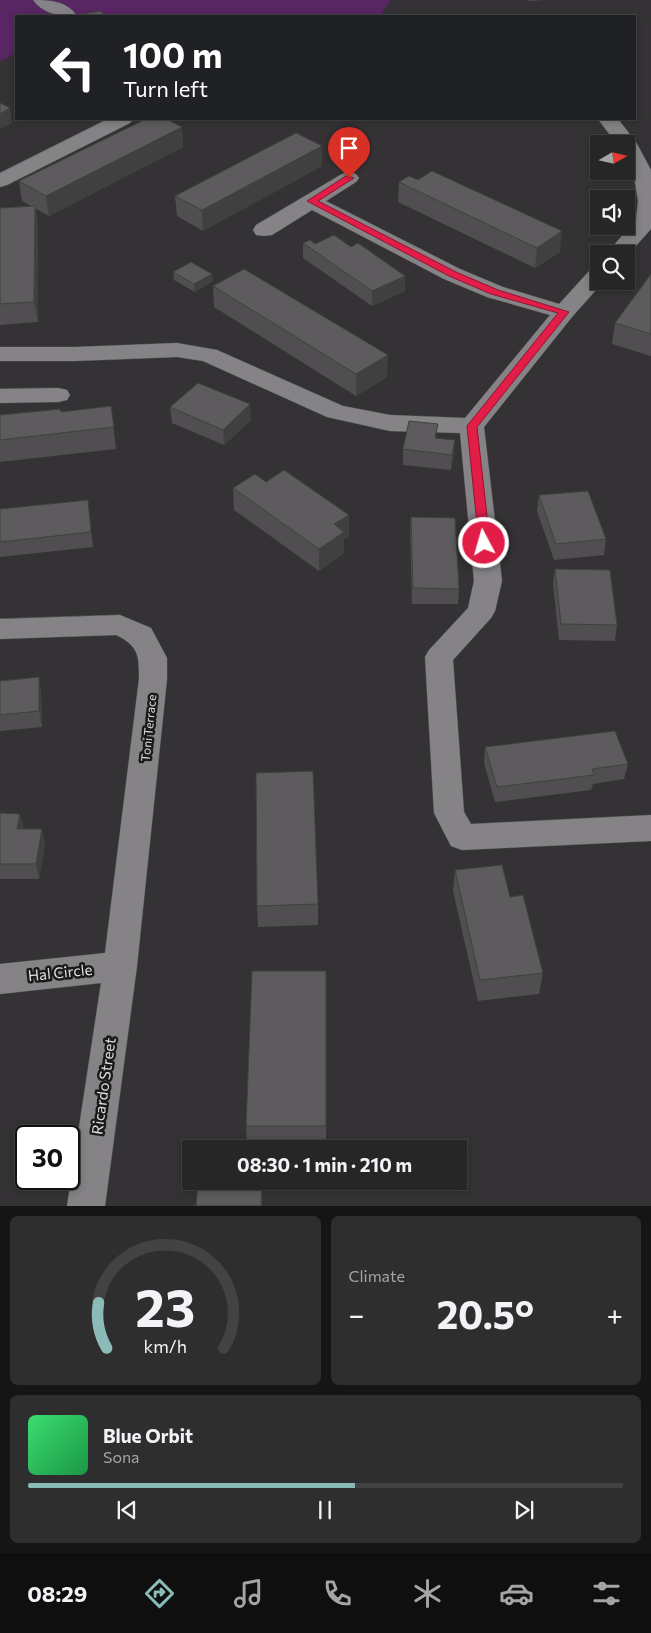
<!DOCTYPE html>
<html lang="en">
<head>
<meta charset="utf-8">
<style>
  body { margin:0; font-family:Commissioner,sans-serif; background:#2f2e2f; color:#f1f3f6; height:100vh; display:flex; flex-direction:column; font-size:19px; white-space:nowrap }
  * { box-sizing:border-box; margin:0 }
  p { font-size:16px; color:#a4a5a7 }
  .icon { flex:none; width:28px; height:28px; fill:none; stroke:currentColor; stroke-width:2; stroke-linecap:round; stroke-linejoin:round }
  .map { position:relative; height:1206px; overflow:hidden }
  .side { display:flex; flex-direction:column; gap:10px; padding:10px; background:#151515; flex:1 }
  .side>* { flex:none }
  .guide { position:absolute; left:15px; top:15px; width:621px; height:105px; border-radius:0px; box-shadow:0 2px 8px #0003,0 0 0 1px #434344; background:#202124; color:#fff; overflow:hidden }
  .needle { width:32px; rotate:81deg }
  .fabs { position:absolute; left:590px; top:135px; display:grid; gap:10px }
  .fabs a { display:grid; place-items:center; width:45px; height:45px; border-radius:0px; background:#272627; box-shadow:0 2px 8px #0003,0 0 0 1px #434344; font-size:25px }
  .speed { position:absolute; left:15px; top:1125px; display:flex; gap:10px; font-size:25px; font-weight:700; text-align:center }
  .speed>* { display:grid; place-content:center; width:65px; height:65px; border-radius:50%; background:#272627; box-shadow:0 2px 8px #0003,0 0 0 1px #434344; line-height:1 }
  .speed .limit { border:2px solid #111; border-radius:8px; background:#fff; color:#111 }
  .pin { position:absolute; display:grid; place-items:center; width:42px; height:42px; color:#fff; margin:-51px -21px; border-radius:50% 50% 50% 0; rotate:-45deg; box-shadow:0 0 5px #0007 }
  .pin .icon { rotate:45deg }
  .me { position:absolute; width:55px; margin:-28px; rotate:354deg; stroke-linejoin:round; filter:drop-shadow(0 0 4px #0008) }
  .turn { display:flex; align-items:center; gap:18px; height:105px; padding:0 25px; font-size:22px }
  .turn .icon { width:65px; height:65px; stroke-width:2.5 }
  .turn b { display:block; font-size:35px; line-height:42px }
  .big { font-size:38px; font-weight:700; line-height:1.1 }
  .side .widget { flex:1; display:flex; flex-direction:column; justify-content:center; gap:8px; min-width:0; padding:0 18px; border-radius:8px; background:#2f2e2f }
  .side .dial { align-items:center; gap:0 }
  .dial svg { height:130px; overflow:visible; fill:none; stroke:#434344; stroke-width:7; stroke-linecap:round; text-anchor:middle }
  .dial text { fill:#f1f3f6; stroke:none }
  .song { display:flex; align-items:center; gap:15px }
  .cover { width:60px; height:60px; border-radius:8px; background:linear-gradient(135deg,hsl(140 70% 55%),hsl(140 70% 35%)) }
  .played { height:5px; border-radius:2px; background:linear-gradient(90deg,#8bbbb9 55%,#434344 55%) }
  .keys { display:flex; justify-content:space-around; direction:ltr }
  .heat { display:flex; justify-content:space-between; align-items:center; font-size:28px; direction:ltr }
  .side .tiles { flex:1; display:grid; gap:10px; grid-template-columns:1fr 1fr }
  .widget:last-child { grid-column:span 2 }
  .trip { position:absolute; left:182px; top:1140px; width:285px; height:50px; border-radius:0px; background:#272627; box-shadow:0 2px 8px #0003,0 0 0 1px #434344; font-weight:700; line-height:50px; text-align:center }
  .tab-bar { display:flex; height:80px; justify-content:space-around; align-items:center; background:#100f10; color:#a4a5a7 }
  .tab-bar .icon { width:35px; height:35px }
  .tab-bar .selected { color:#8bbbb9 }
  .tab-bar b { font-size:22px; color:#f1f3f6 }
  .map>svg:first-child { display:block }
  .green { fill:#582663 }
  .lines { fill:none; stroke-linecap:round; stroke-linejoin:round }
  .minor-casing { stroke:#525153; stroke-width:1 }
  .minor { fill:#858386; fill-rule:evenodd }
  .wall { fill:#504e50 }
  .shaded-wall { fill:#414041 }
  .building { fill:#5d5b5d; stroke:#414041 }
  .route { fill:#e11d48; stroke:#92132f }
  .labels { text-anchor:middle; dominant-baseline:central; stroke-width:5; stroke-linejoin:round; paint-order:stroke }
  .street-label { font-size:12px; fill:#e0dfe0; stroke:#1b1a1b }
  .near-street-label { font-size:15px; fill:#e0dfe0; stroke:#1b1a1b }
</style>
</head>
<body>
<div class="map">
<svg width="651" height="1206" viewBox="0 0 651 1206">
  <rect width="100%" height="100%" fill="#343234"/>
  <path class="green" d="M0,0H391L380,16H16V53L0,61Z"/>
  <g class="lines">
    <defs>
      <g id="minor">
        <path d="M33,0C50,0 67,1 77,16C61,17 43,14 33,0Z"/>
        <path d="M108,119H133L130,123L7,185L0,187V173Z"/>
        <path d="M598,119H618L636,142L651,170V229L626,257V254H606L636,220L638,201L634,176L626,162V144H617Z"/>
        <path d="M349,172L356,174L359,178L356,182L326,201L460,269L503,287L559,304L591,269L599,267V281H604L572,317L484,427L502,581L495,611L491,618L453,660L464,812L471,824L651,815V841L462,850L451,846L434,813L425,657L429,650L468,608L474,581L460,433L390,431L327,417L203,361L177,357L75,361H0V347H75L177,343L217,350L343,406L390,415L465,418L550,315L487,297L444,279L312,210L272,235L264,236L256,235L253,230L256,225L342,174Z"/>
        <path d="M58,388L67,390L70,395L67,400L58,402L0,403V389Z"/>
        <path d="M120,615L151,628L167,658V679L137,966L105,1206H67L101,983L0,994V964L105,953L139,679C139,656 139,646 116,635L0,639V619Z"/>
      </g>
    </defs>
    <use href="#minor" class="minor-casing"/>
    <use href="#minor" class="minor"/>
  </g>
  <g class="wall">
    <path d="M528,0H544L529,1Z"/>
    <path d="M182,127L183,147L49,216L36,209L38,226V322L0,325V208L31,206L22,201L19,181Z"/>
    <path d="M322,166L203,231L177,216L175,196Z"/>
    <path d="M399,182L560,252L535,268L398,202Z"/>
    <path d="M303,243L351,247L405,291L372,306L303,258Z"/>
    <path d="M173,272L212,274L213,281L195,292L174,280Z"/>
    <path d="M651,274V356L612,344L615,323Z"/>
    <path d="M213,286L387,377L356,396L214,307Z"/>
    <path d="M111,406L116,449L0,462V415L61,412Z"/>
    <path d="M170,407L251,420L224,445L172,423Z"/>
    <path d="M437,438L454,455L451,470L403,465V449Z"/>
    <path d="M233,488L349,536L344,539V553L319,571L234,510Z"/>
    <path d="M539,495L606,539L604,555L554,560L537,511Z"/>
    <path d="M88,500L93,547L0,557V509Z"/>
    <path d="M411,517L459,589L458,604H412L410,533Z"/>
    <path d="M555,569L617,625L615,641L559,640L553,584Z"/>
    <path d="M39,677L41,692L42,727L0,731V681Z"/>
    <path d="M485,747L628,764L624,779L593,784L591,790L495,802L484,763Z"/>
    <path d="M0,813L45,844L39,879H0Z"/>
    <path d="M455,870L543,973L539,994L478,1001L453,891Z"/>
    <path d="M318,904V925L258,927L257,906Z"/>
    <path d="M326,971V1146H247L246,1126Z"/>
  </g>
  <g class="shaded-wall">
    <path d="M10,108L12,123L0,129V114Z"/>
    <path d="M182,127L183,147L49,216L46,196Z"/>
    <path d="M322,146V166L203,231L202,210Z"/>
    <path d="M35,206L38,226V322L34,302Z"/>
    <path d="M562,231L560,252L535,268L537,248Z"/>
    <path d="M212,274L213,281L195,292L194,284Z"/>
    <path d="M405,276V291L372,306V291Z"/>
    <path d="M388,355L387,377L356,396V374Z"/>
    <path d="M250,404L251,420L224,445L223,430Z"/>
    <path d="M455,440L454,455L451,470L452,455Z"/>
    <path d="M349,515V536L344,539V553L319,571V549L334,524Z"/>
    <path d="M39,677L41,692L42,727L39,711Z"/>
    <path d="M20,814L24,829H17Z"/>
    <path d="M42,829L45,844L39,879L36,864Z"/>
    <path d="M262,1181H263L262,1206H261Z"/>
  </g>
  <g class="building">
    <path d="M101,11L104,16H68Z"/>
    <path d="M0,103L10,108L0,114Z"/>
    <path d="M146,119H166L182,127L46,196L19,181Z"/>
    <path d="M296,133L322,146L202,210L175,196Z"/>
    <path d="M432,171L562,231L537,248L399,182L409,176L418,180Z"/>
    <path d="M35,206L34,302L0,304V208Z"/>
    <path d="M334,235L351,247L358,243L405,276L372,291L303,243L310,240L315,244Z"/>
    <path d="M191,262L212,274L194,284L173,272Z"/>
    <path d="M244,269L388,355L356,374L213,286Z"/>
    <path d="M651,274V334L615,323Z"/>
    <path d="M198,383L250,404L223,430L170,407Z"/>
    <path d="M111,406L114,427L0,440V415L60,409L61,412Z"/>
    <path d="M409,421L438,424L435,438L455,440L452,455L403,449Z"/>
    <path d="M284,470L349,515L334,524L344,532L319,549L233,488L255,474L266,482Z"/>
    <path d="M588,491L606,539L556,544L539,495Z"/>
    <path d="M88,500L91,532L0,542V509Z"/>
    <path d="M411,517L455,518L459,589L413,588Z"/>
    <path d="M555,569L610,570L617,625L561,624Z"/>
    <path d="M39,677V711L0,715V681Z"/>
    <path d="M615,731L628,764L592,769L594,775L497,787L485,747Z"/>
    <path d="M313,771L318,904L257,906L256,773Z"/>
    <path d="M0,813L20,814L17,829H42L36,864H0Z"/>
    <path d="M502,865L510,897L523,895L543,973L480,980L455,870Z"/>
    <path d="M252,971H326V1126H246Z"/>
    <path d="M198,1181H262L261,1206H196Z"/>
  </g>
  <path class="route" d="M346,176L354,178L318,201L456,272L498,290L569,312L477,427L490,543L488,545L484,546L479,543L467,426L558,313L491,294L449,276L307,201Z"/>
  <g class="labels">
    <g class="street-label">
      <text transform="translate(148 728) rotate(-84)">Toni Terrace</text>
    </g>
    <g class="near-street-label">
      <text transform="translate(60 972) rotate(-6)">Hal Circle</text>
      <text transform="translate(103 1086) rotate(-82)">Ricardo Street</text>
    </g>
  </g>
</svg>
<div class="fabs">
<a><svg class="needle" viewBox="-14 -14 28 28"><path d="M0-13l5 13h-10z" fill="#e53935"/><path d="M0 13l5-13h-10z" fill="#a4a5a7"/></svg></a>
<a><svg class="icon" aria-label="sound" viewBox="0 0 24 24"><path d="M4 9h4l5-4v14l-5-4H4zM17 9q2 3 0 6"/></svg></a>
<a><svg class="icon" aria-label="search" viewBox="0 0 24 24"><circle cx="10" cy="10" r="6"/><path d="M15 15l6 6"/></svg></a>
</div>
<div class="speed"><div class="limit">30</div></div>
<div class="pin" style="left:349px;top:178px;background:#d93025"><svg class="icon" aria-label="arrive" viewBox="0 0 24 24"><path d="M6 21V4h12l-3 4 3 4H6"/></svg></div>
<svg class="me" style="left:484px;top:543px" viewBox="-20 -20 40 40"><circle r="17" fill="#e11d48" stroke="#fff" stroke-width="3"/><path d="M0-11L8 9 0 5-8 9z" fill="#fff"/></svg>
<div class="trip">08:30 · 1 min · 210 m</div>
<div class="guide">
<div class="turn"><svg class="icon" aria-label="left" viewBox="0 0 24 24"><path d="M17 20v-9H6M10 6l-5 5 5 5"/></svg><div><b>100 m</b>Turn left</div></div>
</div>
</div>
<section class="side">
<div class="tiles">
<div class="widget dial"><svg viewBox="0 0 100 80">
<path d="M14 69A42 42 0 1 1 86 69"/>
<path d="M14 69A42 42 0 0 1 9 41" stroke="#8bbbb9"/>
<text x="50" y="56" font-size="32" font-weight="700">23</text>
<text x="50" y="72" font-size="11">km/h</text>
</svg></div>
<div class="widget"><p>Climate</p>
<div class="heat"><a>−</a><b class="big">20.5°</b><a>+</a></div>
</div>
<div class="widget">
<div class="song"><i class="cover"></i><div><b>Blue Orbit</b><p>Sona</p></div></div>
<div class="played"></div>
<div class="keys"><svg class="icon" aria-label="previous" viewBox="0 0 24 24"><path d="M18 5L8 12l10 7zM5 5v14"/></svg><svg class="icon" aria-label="pause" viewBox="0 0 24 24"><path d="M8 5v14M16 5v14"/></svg><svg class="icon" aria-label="next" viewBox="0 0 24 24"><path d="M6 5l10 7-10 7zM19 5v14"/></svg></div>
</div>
</div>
</section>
<nav class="tab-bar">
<b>08:29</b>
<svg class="icon selected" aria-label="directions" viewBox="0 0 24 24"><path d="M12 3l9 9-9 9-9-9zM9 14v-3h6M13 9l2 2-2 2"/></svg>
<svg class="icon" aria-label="music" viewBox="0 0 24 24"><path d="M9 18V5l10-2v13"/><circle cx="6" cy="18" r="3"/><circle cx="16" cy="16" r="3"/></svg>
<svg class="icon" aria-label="phone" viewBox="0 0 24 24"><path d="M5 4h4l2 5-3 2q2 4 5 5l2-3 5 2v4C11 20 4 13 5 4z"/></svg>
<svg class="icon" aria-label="climate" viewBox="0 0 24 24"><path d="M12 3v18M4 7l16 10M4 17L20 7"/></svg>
<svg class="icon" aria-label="car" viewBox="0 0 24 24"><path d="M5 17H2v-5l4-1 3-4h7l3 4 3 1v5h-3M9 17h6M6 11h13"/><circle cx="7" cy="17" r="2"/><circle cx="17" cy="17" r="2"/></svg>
<svg class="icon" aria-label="filters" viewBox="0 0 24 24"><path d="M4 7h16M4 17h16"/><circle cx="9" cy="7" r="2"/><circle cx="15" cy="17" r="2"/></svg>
</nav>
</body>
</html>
